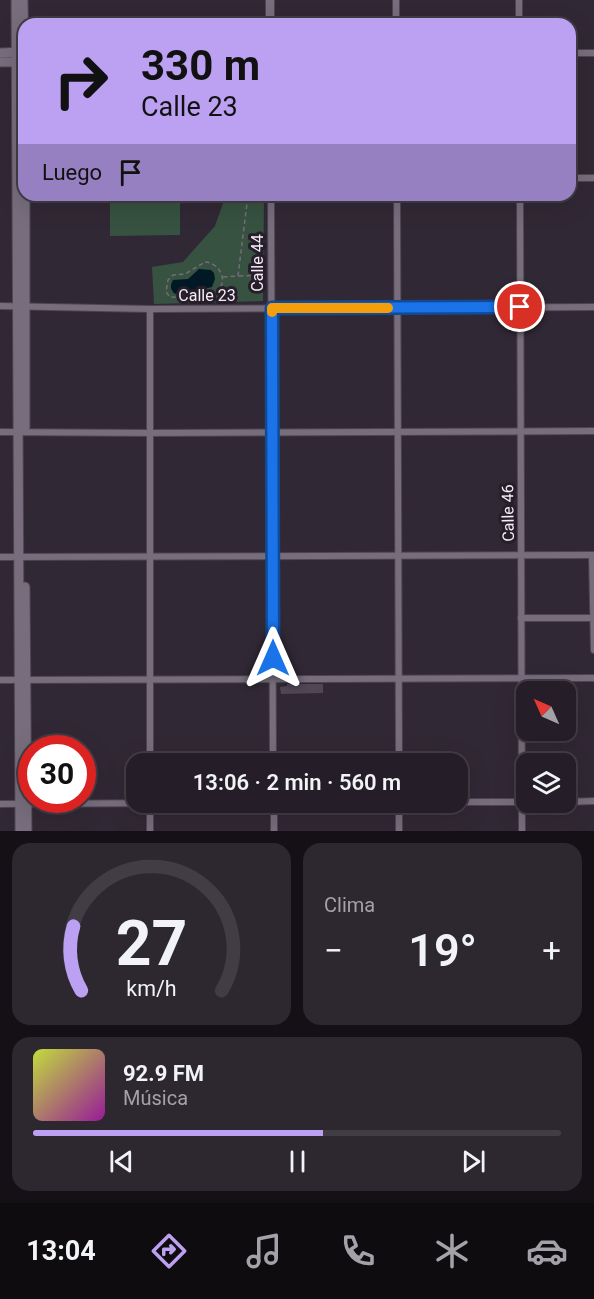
<!DOCTYPE html>
<html lang="es">
<head>
<meta charset="utf-8">
<style>
  body { margin:0; font-family:Roboto,sans-serif; background:#2d2730; color:#f1f3f6; height:100vh; display:flex; flex-direction:column; font-size:22px; white-space:nowrap }
  * { box-sizing:border-box; margin:0 }
  p { font-size:20px; color:#a3a2a8 }
  .icon { flex:none; width:33px; height:33px; fill:none; stroke:currentColor; stroke-width:2; stroke-linecap:round; stroke-linejoin:round }
  .map { position:relative; height:831px; overflow:hidden }
  .panel { display:flex; flex-direction:column; gap:12px; padding:12px; background:#141016; flex:1 }
  .panel>* { flex:none }
  .guide { position:absolute; left:18px; top:18px; width:558px; height:183px; border-radius:18px; box-shadow:0 6px 24px #0002,0 0 0 2px #423c45; background:#bca0f2; color:#111; overflow:hidden }
  .needle { width:39px; rotate:315deg }
  .controls { position:absolute; left:516px; top:681px; display:grid; gap:12px }
  .controls a { display:grid; place-items:center; width:60px; height:60px; border-radius:12px; background:#251e28; box-shadow:0 6px 24px #0002,0 0 0 2px #423c45; font-size:30px }
  .speed { position:absolute; left:18px; top:735px; display:flex; gap:12px; font-size:30px; font-weight:700; text-align:center }
  .speed>* { display:grid; place-content:center; width:78px; height:78px; border-radius:50%; background:#251e28; box-shadow:0 6px 24px #0002,0 0 0 2px #423c45; line-height:1 }
  .speed .limit { border:9px solid #d22; background:#fff; color:#111 }
  .pin { position:absolute; display:grid; place-items:center; width:51px; height:51px; color:#fff; margin:-26px; border:3px solid #fff; border-radius:50%; box-shadow:0 2px 6px #0007 }
  .me { position:absolute; width:66px; margin:-33px; rotate:0deg; stroke-linejoin:round; filter:drop-shadow(0 0 4px #0008) }
  .turn { display:flex; align-items:center; gap:21px; height:126px; padding:0 24px; font-size:27px }
  .turn .icon { width:78px; height:78px; stroke-width:2.5 }
  .turn b { display:block; font-size:42px; line-height:51px }
  .then { display:flex; align-items:center; height:57px; padding:0 24px; background:#0003; gap:12px; font-size:22px }
  .big { font-size:45px; font-weight:600; line-height:1.1 }
  .panel .tile { flex:1; display:flex; flex-direction:column; justify-content:center; gap:9px; min-width:0; padding:0 21px; border-radius:18px; background:#2d2730 }
  .panel .dial { align-items:center; gap:0 }
  .dial svg { height:156px; overflow:visible; fill:none; stroke:#423c45; stroke-width:7; stroke-linecap:round; text-anchor:middle }
  .dial text { fill:#f1f3f6; stroke:none }
  .song { display:flex; align-items:center; gap:18px }
  .cover { width:72px; height:72px; border-radius:9px; background:linear-gradient(135deg,hsl(70 70% 55%),hsl(300 70% 35%)) }
  .played { height:6px; border-radius:3px; background:linear-gradient(90deg,#bca0f2 55%,#423c45 55%) }
  .keys { display:flex; justify-content:space-around; direction:ltr }
  .heat { display:flex; justify-content:space-between; align-items:center; font-size:33px; direction:ltr }
  .panel .tiles { flex:1; display:grid; gap:12px; grid-template-columns:1fr 1fr }
  .tile:last-child { grid-column:span 2 }
  .trip { position:absolute; left:126px; top:753px; width:342px; height:60px; border-radius:18px; background:#251e28; box-shadow:0 6px 24px #0002,0 0 0 2px #423c45; font-weight:600; line-height:60px; text-align:center }
  .tab-bar { display:flex; height:96px; justify-content:space-around; align-items:center; background:#0f0c10; color:#a3a2a8 }
  .tab-bar .icon { width:42px; height:42px }
  .tab-bar .on { color:#bca0f2 }
  .tab-bar b { font-size:27px; color:#f1f3f6 }
  .map>svg:first-child { display:block }
  .green { fill:#375241 }
  .water { fill:#001925 }
  .building { fill:#504655 }
  .lines { fill:none; stroke-linecap:round; stroke-linejoin:round }
  .minor-casing { stroke:#4d4551; stroke-width:8 }
  .tertiary-casing { stroke:#4d4551; stroke-width:10 }
  .secondary-casing { stroke:#4d4551; stroke-width:11 }
  .path { stroke:#746c78; stroke-width:1.5; stroke-dasharray:4.5 3; stroke-linecap:butt }
  .minor { stroke:#776d7d; stroke-width:6 }
  .tertiary { stroke:#776d7d; stroke-width:8 }
  .secondary { stroke:#776d7d; stroke-width:9 }
  .route-casing { stroke:#114b97; stroke-width:15 }
  .route { stroke:#1a73e8; stroke-width:10 }
  .slow { stroke:#f59e0b; stroke-width:10 }
  .labels { text-anchor:middle; dominant-baseline:central; stroke-width:6; stroke-linejoin:round; paint-order:stroke }
  .street-label { font-size:16px; fill:#f3edf6; stroke:#271e2b }
</style>
</head>
<body>
<div class="map">
<svg width="594" height="831" viewBox="0 0 594 831">
  <rect width="100%" height="100%" fill="#312835"/>
  <g class="green">
    <path d="M110,195H180V235L110,236Z"/>
    <path d="M226,195H264L263,301L154,304L152,267L183,262L215,226Z"/>
  </g>
  <path class="water" d="M199,269L211,270L214,273L215,279L212,287C199,291 187,290 175,294C170,289 170,286 173,280L188,279Z"/>
  <path class="building" d="M287,684H323V693L281,694L280,687L287,686Z"/>
  <g class="lines">
    <defs>
      <g id="minor">
        <path d="M396,0V24"/>
        <path d="M519,0V24"/>
        <path d="M570,53H594"/>
        <path d="M570,178H594"/>
        <path d="M271,195L273,764"/>
        <path d="M397,195L399,764"/>
        <path d="M520,195L522,831"/>
        <path d="M0,306L150,309L594,307"/>
        <path d="M0,432L150,433L594,431"/>
        <path d="M592,555L594,650"/>
        <path d="M0,557L594,555"/>
        <path d="M521,618H593"/>
        <path d="M0,680L594,678"/>
        <path d="M150,764V309"/>
        <path d="M150,802V831"/>
        <path d="M274,802V831"/>
        <path d="M399,802V831"/>
        <path d="M458,802H526"/>
        <path d="M566,802L594,801"/>
        <path d="M0,804L351,802"/>
      </g>
      <path id="tertiary" d="M270,0V24"/>
      <g id="secondary">
        <path d="M16,0L20,831"/>
        <path d="M23,0L24,47"/>
        <path d="M0,53L22,52"/>
        <path d="M0,62H24"/>
        <path d="M25,195V427"/>
        <path d="M25,587L27,831"/>
      </g>
    </defs>
    <use href="#minor" class="minor-casing"/>
    <use href="#tertiary" class="tertiary-casing"/>
    <use href="#secondary" class="secondary-casing"/>
    <g class="path">
      <path d="M205,262C221,263 230,284 214,293C202,301 184,297 170,297L166,292L168,280L173,275L185,274Z"/>
      <path d="M239,276L263,275"/>
      <path d="M223,277L238,276L248,195"/>
    </g>
    <use href="#minor" class="minor"/>
    <use href="#tertiary" class="tertiary"/>
    <use href="#secondary" class="secondary"/>
  </g>
  <g class="lines">
    <defs>
      <path id="route" d="M273,658L272,308L520,307"/>
    </defs>
    <use href="#route" class="route-casing"/>
    <use href="#route" class="route"/>
    <path class="slow" d="M272,312V308H388"/>
  </g>
  <g class="labels">
    <g class="street-label">
      <text transform="translate(257 263) rotate(-90)">Calle 44</text>
      <text x="207" y="295">Calle 23</text>
      <text transform="translate(508 513) rotate(-91)">Calle 46</text>
    </g>
  </g>
</svg>
<div class="controls">
<a><svg class="needle" viewBox="-14 -14 28 28"><path d="M0-13l5 13h-10z" fill="#e53935"/><path d="M0 13l5-13h-10z" fill="#a3a2a8"/></svg></a>
<a><svg class="icon" aria-label="layers" viewBox="0 0 24 24"><path d="M12 4l9 5-9 5-9-5zM3 14l9 5 9-5"/></svg></a>
</div>
<div class="speed"><div class="limit">30</div></div>
<div class="pin" style="left:520px;top:307px;background:#d93025"><svg class="icon" aria-label="arrive" viewBox="0 0 24 24"><path d="M6 21V4h12l-3 4 3 4H6"/></svg></div>
<svg class="me" style="left:273px;top:658px" viewBox="-20 -20 40 40"><path d="M0-17L14 15 0 8-14 15z" fill="#1a73e8" stroke="#fff" stroke-width="4"/></svg>
<div class="trip">13:06 · 2 min · 560 m</div>
<div class="guide">
<div class="turn"><svg class="icon" aria-label="right" viewBox="0 0 24 24"><path d="M7 20v-9h11M14 6l5 5-5 5"/></svg><div><b>330 m</b>Calle 23</div></div>
<div class="then">Luego<svg class="icon" aria-label="arrive" viewBox="0 0 24 24"><path d="M6 21V4h12l-3 4 3 4H6"/></svg></div>
</div>
</div>
<section class="panel">
<div class="tiles">
<div class="tile dial"><svg viewBox="0 0 100 80">
<path d="M14 69A42 42 0 1 1 86 69"/>
<path d="M14 69A42 42 0 0 1 10 36" stroke="#bca0f2"/>
<text x="50" y="56" font-size="32" font-weight="700">27</text>
<text x="50" y="72" font-size="11">km/h</text>
</svg></div>
<div class="tile"><p>Clima</p>
<div class="heat"><a>−</a><b class="big">19°</b><a>+</a></div>
</div>
<div class="tile">
<div class="song"><i class="cover"></i><div><b>92.9 FM</b><p>Música</p></div></div>
<div class="played"></div>
<div class="keys"><svg class="icon" aria-label="previous" viewBox="0 0 24 24"><path d="M18 5L8 12l10 7zM5 5v14"/></svg><svg class="icon" aria-label="pause" viewBox="0 0 24 24"><path d="M8 5v14M16 5v14"/></svg><svg class="icon" aria-label="next" viewBox="0 0 24 24"><path d="M6 5l10 7-10 7zM19 5v14"/></svg></div>
</div>
</div>
</section>
<nav class="tab-bar">
<b>13:04</b>
<svg class="icon on" aria-label="directions" viewBox="0 0 24 24"><path d="M12 3l9 9-9 9-9-9zM9 14v-3h6M13 9l2 2-2 2"/></svg>
<svg class="icon" aria-label="music" viewBox="0 0 24 24"><path d="M9 18V5l10-2v13"/><circle cx="6" cy="18" r="3"/><circle cx="16" cy="16" r="3"/></svg>
<svg class="icon" aria-label="phone" viewBox="0 0 24 24"><path d="M5 4h4l2 5-3 2q2 4 5 5l2-3 5 2v4C11 20 4 13 5 4z"/></svg>
<svg class="icon" aria-label="climate" viewBox="0 0 24 24"><path d="M12 3v18M4 7l16 10M4 17L20 7"/></svg>
<svg class="icon" aria-label="car" viewBox="0 0 24 24"><path d="M5 17H2v-5l4-1 3-4h7l3 4 3 1v5h-3M9 17h6M6 11h13"/><circle cx="7" cy="17" r="2"/><circle cx="17" cy="17" r="2"/></svg>
</nav>
</body>
</html>
